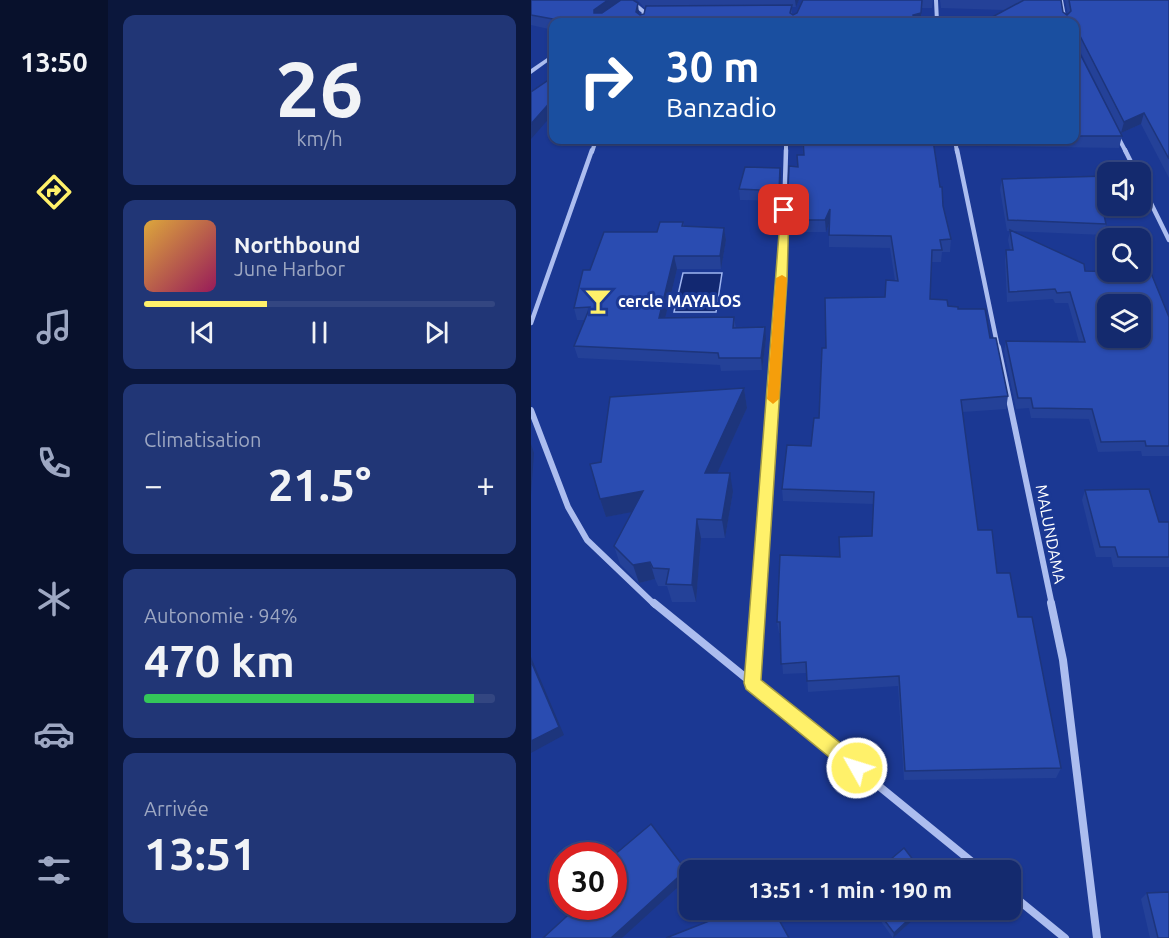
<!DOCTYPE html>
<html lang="fr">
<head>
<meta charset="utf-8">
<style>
  body { margin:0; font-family:Ubuntu,sans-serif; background:#213676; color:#f1f3f6; height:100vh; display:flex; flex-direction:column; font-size:22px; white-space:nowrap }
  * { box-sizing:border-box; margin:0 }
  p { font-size:20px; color:#9da7c2 }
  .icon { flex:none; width:33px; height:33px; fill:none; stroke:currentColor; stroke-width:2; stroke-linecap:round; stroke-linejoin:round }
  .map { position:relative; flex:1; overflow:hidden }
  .details { display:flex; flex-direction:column; gap:15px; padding:15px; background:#0b173c; width:423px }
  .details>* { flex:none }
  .guide { position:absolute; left:18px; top:18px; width:530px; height:126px; border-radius:12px; box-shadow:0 2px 4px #0004,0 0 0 2px #334681; background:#1a4fa0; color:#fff; overflow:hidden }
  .controls { position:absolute; left:566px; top:162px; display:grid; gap:12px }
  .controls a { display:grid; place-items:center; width:54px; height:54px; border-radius:12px; background:#142a6e; box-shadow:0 2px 4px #0004,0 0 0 2px #334681; font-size:30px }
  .speed { position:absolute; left:18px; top:842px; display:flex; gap:12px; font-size:30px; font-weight:700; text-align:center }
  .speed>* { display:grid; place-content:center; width:78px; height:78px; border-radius:50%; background:#142a6e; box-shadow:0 2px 4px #0004,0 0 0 2px #334681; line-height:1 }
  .speed .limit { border:9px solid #d22; background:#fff; color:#111 }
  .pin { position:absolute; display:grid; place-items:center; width:51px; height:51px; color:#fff; margin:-26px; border-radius:12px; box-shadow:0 3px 9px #0006 }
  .me { position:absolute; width:66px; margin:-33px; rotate:309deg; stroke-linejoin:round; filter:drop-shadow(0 0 4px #0008) }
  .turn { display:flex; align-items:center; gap:21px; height:126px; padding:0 18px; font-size:27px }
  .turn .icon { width:78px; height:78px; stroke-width:2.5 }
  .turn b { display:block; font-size:42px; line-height:51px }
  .big { font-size:45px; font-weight:600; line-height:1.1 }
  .details .widget { flex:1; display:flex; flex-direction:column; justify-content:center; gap:9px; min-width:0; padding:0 21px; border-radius:12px; background:#213676 }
  .details .dial { align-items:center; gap:0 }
  .dial b { font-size:78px; line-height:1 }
  .song { display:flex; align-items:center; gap:18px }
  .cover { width:72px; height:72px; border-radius:9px; background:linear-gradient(135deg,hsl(40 70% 55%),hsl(330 70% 35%)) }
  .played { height:6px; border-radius:3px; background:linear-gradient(90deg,#fff16a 35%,#334681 35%) }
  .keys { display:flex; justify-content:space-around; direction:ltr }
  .heat { display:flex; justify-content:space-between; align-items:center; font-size:33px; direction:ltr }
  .charge { height:9px; border-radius:4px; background:linear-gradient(90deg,#34c759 94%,#334681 0) }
  .trip { position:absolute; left:148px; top:860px; width:342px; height:60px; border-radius:12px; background:#142a6e; box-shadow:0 2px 4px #0004,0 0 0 2px #334681; font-weight:600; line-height:60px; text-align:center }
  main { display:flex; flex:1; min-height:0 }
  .tabs { display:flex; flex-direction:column; width:108px; justify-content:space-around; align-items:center; background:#08112c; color:#9da7c2 }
  .tabs .icon { width:42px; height:42px }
  .tabs .on { color:#fff16a }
  .tabs b { font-size:27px; color:#f1f3f6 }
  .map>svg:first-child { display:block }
  .water { fill:#122871; stroke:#9fb5f1; stroke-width:1.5 }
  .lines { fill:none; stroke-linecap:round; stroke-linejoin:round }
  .minor-far3 { stroke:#acbdef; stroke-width:4 }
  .minor-far2 { stroke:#acbdef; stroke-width:4.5 }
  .minor-far1 { stroke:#acbdef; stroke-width:6 }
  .minor { stroke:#acbdef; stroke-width:8 }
  .tertiary { fill:#acbdef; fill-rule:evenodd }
  .wall { fill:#244198 }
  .shaded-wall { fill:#1d357c }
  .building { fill:#2a4cb1; stroke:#1d357c; stroke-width:1.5; fill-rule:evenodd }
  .route { fill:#fff16a; stroke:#a69d45; stroke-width:1.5 }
  .slow { fill:#f59e0b }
  .labels { text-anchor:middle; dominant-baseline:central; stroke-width:6; stroke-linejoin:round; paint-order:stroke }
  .poi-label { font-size:16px; font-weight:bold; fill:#fff; stroke:#1b3893; text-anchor:start }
  .street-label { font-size:16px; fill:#fff; stroke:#1b3893 }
</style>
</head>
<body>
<main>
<nav class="tabs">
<b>13:50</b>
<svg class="icon on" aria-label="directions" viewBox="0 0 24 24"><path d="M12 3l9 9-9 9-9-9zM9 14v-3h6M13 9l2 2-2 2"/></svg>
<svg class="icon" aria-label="music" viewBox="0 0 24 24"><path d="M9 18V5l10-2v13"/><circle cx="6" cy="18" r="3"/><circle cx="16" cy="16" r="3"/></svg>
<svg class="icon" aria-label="phone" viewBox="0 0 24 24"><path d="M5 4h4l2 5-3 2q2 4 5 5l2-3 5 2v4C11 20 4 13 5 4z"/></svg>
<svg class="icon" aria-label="climate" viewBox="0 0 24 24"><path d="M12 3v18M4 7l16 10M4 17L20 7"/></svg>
<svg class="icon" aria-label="car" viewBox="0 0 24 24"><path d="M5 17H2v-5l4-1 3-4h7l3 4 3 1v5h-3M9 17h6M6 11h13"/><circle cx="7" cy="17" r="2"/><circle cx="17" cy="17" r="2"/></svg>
<svg class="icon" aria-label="filters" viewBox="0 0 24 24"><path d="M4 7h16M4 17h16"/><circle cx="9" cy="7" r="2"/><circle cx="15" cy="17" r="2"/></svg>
</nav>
<section class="details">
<div class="widget dial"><b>26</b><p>km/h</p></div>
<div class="widget">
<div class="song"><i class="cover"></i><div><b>Northbound</b><p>June Harbor</p></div></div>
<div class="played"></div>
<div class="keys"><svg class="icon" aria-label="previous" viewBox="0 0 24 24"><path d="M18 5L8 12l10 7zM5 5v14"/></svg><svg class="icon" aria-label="pause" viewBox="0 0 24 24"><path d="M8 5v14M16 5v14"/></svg><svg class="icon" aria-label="next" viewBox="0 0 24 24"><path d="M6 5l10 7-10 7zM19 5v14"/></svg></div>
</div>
<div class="widget"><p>Climatisation</p>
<div class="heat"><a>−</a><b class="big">21.5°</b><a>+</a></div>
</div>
<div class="widget"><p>Autonomie · 94%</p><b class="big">470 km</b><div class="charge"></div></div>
<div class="widget"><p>Arrivée</p><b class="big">13:51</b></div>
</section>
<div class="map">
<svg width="638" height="938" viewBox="0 0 638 938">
  <rect width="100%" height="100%" fill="#1b3893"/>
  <path class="water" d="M152,273H191L185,312H143Z"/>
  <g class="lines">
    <g class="minor-far3">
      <path d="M405,0L406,22"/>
      <path d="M530,0L534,22"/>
      <path d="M101,2L113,12L111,22"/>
      <path d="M586,135L595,152"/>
      <path d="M424,140L426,152"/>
      <path d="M61,152L65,140"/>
      <path d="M255,152V140"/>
    </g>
    <g class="minor-far2">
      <path d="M426,150L467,348"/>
      <path d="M594,150L605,172"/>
      <path d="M609,181L638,240"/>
      <path d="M0,323L61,150"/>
      <path d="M246,348L251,281L255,150"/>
    </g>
    <g class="minor-far1">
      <path d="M467,347L521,605"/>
      <path d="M0,410L37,507L56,540L124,605"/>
      <path d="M227,605L246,347"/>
    </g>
    <g class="minor">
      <path d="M123,603L451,870"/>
      <path d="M520,603L532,660L566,938"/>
      <path d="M221,683L227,603"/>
      <path d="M480,894L534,938"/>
    </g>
    <path class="tertiary" d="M22,54V58L0,74V69Z"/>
  </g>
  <g class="wall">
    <path d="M0,0L108,14L109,15L113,14L114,8L106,0H268L265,7H261V15H262L266,13L272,0H402L401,8H390V22H22V30L0,25Z"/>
    <path d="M409,0H530L532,12L536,15H537L534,0H638V178L610,124L590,133L546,45H544L591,136L588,148L453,146L452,140H543V22L475,10L410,8Z"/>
    <path d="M271,140H402L412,206L420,239L419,252H411L410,262H401L399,299L417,306L427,309L459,338L477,396L475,409L432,412L447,530L487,617L530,768L525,778L373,780L367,686L277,692L276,673L252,674L249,633H248L246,622L308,557L341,536L342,504L252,501L251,489L280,446L288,418L295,348L354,297L364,281L359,248L298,247V224L295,232H263L262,202L258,201L257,189L272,155Z"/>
    <path d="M576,176V206H609V182L617,202L614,212L572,211L575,224L573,235L481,231L638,317V456H611L610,451L567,452L558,419L500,418L498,408L485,409L473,351L475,341L548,342L537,303H524L522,299L476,302L474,260L475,250H479L477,240L479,231H476L469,189L471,179Z"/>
    <path d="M250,178L249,201L209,200L208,189Z"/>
    <path d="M152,222L153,226L193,228L195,240L190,269H146L134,318L203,317L205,328L235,339L231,370L190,371L189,365L47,358L43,346L54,320H46L43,308L59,270L126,232Z"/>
    <path d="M213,388L216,408L186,473L202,492L194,538H170L165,602H141L136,586H127L124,579L108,583L89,564L83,546L100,512L75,517L69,499L70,462Z"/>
    <path d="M554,490L628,522H638V567H582L580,557H565L551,500Z"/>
    <path d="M616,893L638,938H619L610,899Z"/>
    <path d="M341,909H394L362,938Z"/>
  </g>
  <g class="shaded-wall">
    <path d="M77,0H94L65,22L63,13V10Z"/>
    <path d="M264,0H268L265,7Z"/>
    <path d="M107,3L108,14L107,22L105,12Z"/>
    <path d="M390,13V22H381L382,15Z"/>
    <path d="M22,99V114L0,139V124Z"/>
    <path d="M613,113L610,124L590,133L593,122Z"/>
    <path d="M249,168L250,178L249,201L248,191Z"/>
    <path d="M299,209V221L295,232L294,220Z"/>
    <path d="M193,228L195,240L190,269L189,256Z"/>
    <path d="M143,256L146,269L131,331L128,318Z"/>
    <path d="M234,327L235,339L231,370L230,358Z"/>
    <path d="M213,388L216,408L178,491L174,473Z"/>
    <path d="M0,444L3,453L0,495Z"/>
    <path d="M199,473L202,492L194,538L191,520Z"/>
    <path d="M112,491L117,509L75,517L69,499Z"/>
    <path d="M166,519L170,538L165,602L161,585Z"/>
    <path d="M119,562L124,579L108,583L102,565Z"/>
    <path d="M0,657L33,735L0,753Z"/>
    <path d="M155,870L158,877L91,938H80Z"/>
    <path d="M389,909H394L362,938L363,933Z"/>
  </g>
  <g class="building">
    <path d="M0,0H77L63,10V13H71L90,0H102L107,3L105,12L109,15L113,14L115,6L261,5L259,13L262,15L266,13L272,0H391L390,13L382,15L383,22H38L0,15Z"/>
    <path d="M493,0H530L532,12L536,15L540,11L538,0H638V159L613,113L593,122L548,34H543V22H452Z"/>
    <path d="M543,42L591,136H543Z"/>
    <path d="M22,77V99L0,124V92Z"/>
    <path d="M272,140H402L409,187H411L412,206L420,239L409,240L411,250H401L399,299L416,300L417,306L427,307V309H454L459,338H465L477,396L430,400L447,530H461L466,573H479L487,617H501L530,768L374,771L368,676L276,681L275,662L250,664L249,622H246L249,555L309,557L308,537L341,536L343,492L251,489L256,445L280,446L283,418H288L291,348H295L294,298L354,297L355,280L367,281L360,236L298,235L299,209L294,220H262L263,190L257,189L258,166L267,167L266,155H273Z"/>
    <path d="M214,167L249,168L248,191L208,189Z"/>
    <path d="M576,176V201H570L575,224L477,220L471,179Z"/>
    <path d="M609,182L617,202L609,201Z"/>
    <path d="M129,222H152L151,226L193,228L189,256H143L128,318L203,317L202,328L234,327L230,358H188L187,353L43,346L59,307L43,308L52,270H59L73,232H126Z"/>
    <path d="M479,230L553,264L554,271L620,273L638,317V446H615L614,441L570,442L561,409L502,408L500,398H487L475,341L554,342L539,292L526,293L524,289L478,292L475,250H482ZM576,304H609V338H576Z"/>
    <path d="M213,388L174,473H199L191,520L166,519L161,585L135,584L138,569L122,568L119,562L102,565L83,546L112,491L69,499L59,464L70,462L79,397Z"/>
    <path d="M618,489L628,522H638V557H587L584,547H569L554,490Z"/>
    <path d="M0,661L28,727L0,741Z"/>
    <path d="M120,824L155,870L80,938H12L47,906H82V856Z"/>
    <path d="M373,848L390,870H347Z"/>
    <path d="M638,892V938H627L616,893Z"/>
    <path d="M196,909H242L258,938H135L178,921Z"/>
    <path d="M345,909H389L363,933Z"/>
  </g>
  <path class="route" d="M250,208L258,210L256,281L230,680L332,761L335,768L332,774L326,776L319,774L215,689L213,683Z"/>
  <path class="slow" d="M251,275L256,278L248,399L242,404L236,399L245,278Z"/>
  <defs>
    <symbol id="bar-bare" viewBox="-9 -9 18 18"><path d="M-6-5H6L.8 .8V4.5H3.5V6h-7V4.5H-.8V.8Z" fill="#fff16a" stroke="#1b3893" stroke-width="2.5" paint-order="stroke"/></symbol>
  </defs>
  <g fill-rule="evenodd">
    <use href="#bar-bare" x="48" y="282" width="38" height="38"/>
  </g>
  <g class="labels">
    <g class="poi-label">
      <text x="87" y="301">cercle MAYALOS</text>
    </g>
    <g class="street-label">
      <text transform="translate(520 534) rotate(79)">MALUNDAMA</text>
    </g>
  </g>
</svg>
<div class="controls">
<a><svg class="icon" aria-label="sound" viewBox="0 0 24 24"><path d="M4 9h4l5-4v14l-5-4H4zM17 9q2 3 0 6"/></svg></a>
<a><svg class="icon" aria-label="search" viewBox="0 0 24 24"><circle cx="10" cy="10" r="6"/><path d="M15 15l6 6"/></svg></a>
<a><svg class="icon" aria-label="layers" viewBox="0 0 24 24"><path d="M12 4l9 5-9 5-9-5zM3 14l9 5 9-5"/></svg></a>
</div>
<div class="speed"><div class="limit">30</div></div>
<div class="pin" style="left:253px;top:210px;background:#d93025"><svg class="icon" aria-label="arrive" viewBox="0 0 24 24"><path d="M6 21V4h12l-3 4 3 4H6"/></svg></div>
<svg class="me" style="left:326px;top:768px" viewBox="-20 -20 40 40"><circle r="17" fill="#fff16a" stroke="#fff" stroke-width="3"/><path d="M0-11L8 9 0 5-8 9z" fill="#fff"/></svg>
<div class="trip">13:51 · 1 min · 190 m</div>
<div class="guide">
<div class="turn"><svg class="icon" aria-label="right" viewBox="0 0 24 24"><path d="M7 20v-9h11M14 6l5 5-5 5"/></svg><div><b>30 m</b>Banzadio</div></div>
</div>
</div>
</main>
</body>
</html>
